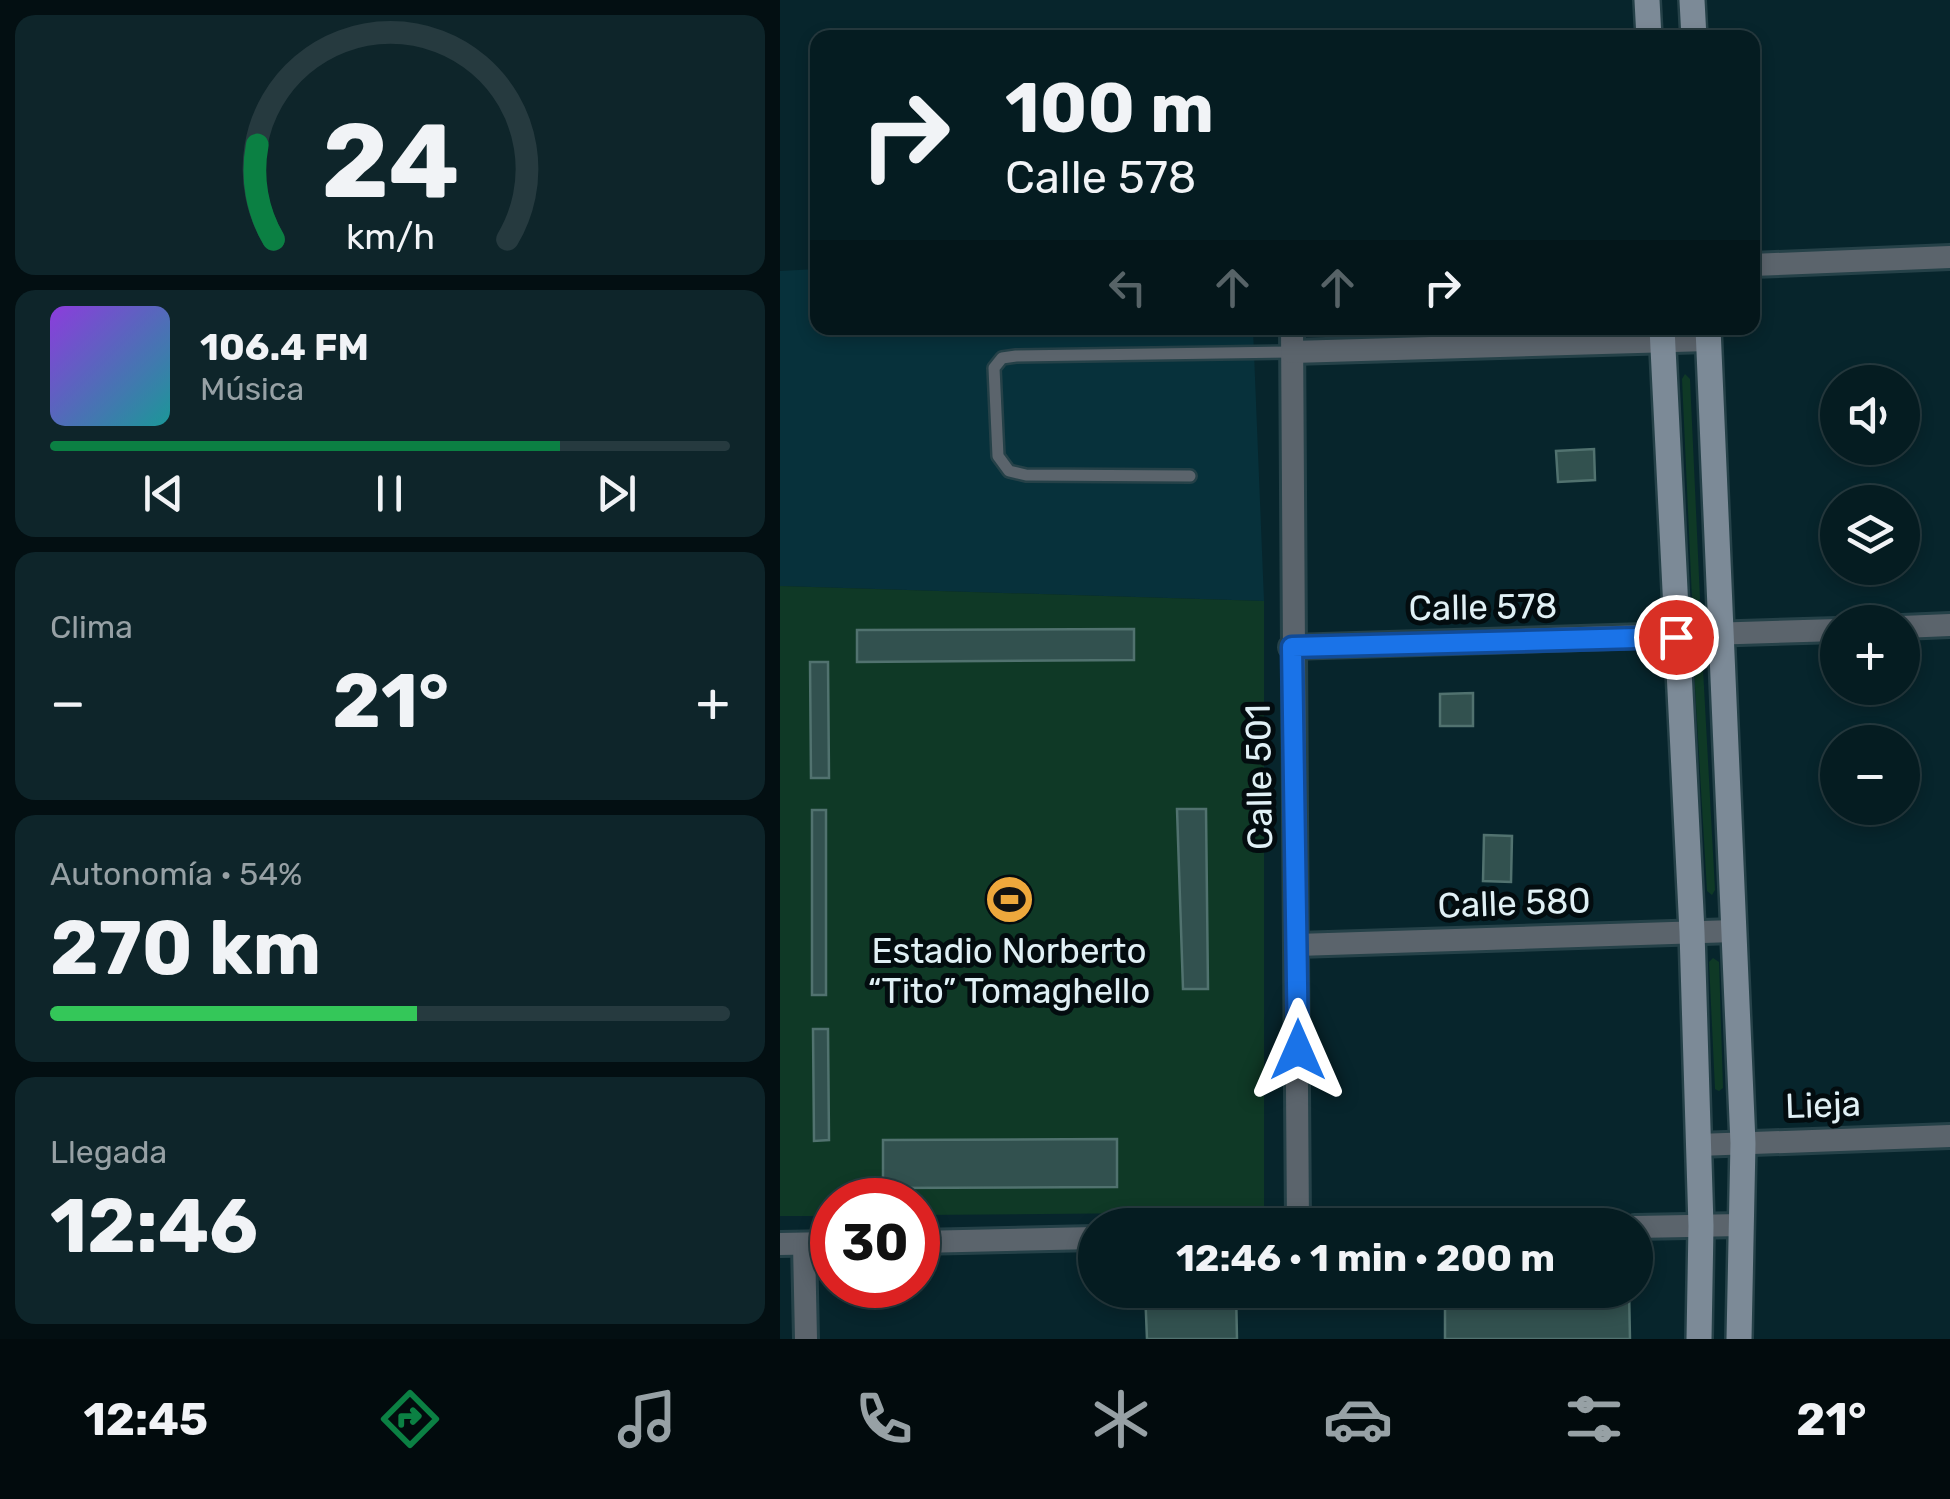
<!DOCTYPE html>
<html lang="es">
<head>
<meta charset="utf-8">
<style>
  body { margin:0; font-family:Rubik,sans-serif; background:#0e252a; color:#f1f3f6; height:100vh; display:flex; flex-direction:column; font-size:38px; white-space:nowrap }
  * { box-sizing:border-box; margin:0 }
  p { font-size:32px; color:#97a1a5 }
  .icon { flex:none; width:55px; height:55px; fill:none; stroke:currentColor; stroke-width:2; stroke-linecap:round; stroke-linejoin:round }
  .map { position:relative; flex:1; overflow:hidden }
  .sheet { display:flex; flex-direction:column; gap:15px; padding:15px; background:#030f12; width:780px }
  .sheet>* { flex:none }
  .guide { position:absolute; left:30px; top:30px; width:950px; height:305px; border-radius:20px; box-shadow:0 5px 15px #0003,0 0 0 2px #263a3f; background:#051c21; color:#f1f3f6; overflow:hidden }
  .buttons { position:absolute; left:1040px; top:365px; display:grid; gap:20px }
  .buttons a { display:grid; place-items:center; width:100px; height:100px; border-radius:50%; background:#051c21; box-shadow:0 5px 15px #0003,0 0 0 2px #263a3f; font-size:50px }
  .speed { position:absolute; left:30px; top:1178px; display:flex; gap:20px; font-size:50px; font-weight:700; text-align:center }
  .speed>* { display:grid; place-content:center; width:130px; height:130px; border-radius:50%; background:#051c21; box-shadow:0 5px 15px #0003,0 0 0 2px #263a3f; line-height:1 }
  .speed .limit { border:15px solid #d22; background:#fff; color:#111 }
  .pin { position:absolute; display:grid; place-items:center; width:85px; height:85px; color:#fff; margin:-42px; border:5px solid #fff; border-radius:50%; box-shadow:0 2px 10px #0007 }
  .me { position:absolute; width:110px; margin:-55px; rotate:0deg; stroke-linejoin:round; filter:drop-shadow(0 0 8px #0008) }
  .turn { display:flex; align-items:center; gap:35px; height:210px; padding:0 30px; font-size:45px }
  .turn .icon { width:130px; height:130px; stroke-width:2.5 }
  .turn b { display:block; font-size:70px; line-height:85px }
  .lanes { display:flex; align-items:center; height:95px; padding:0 30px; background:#0003; justify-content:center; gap:50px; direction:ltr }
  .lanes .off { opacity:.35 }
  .big { font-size:75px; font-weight:700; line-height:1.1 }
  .sheet .tile { flex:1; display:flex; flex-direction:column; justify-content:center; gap:15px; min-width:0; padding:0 35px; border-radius:20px; background:#0e252a }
  .sheet .dial { align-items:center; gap:0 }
  .dial svg { height:260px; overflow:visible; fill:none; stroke:#263a3f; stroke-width:7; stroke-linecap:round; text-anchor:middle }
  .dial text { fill:#f1f3f6; stroke:none }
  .song { display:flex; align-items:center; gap:30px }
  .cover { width:120px; height:120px; border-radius:15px; background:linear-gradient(135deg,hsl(270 70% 55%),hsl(180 70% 35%)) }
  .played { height:10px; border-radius:5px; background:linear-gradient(90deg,#0b8043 75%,#263a3f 75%) }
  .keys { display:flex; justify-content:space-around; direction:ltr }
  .heat { display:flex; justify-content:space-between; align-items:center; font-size:55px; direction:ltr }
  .charge { height:15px; border-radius:8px; background:linear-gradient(90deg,#34c759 54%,#263a3f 0) }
  .trip { position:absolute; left:298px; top:1208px; width:575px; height:100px; border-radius:50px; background:#051c21; box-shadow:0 5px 15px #0003,0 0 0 2px #263a3f; font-weight:700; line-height:100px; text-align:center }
  .menu { display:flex; height:160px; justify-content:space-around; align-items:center; background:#020b0d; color:#97a1a5 }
  .menu .icon { width:70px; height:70px }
  .menu .current { color:#0b8043 }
  .menu b { font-size:45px; color:#f1f3f6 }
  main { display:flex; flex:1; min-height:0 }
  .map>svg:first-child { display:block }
  .built { fill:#07313b }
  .green { fill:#0f3926 }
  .building { fill:#32514f; stroke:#51726f; stroke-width:2.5 }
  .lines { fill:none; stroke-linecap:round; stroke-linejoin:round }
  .service-casing { stroke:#254148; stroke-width:16 }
  .minor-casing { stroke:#254148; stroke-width:28 }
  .secondary-casing { stroke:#254148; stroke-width:30 }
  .service { stroke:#5b646c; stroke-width:11 }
  .minor { stroke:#5b646c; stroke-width:22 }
  .secondary { stroke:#7c8a97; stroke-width:25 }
  .route-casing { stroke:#114b97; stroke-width:25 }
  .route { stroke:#1a73e8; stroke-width:18 }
  .labels { text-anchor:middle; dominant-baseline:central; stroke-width:10; stroke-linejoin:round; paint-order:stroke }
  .street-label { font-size:35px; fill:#e0f0f5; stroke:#030c0f }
  .poi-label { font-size:35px; fill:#e0f0f5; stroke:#030c0f }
</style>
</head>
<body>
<main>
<section class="sheet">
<div class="tile dial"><svg viewBox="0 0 100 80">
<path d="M14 69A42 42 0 1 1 86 69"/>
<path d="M14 69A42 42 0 0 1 9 40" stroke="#0b8043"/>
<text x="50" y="56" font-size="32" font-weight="700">24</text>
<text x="50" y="72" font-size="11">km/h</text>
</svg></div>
<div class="tile">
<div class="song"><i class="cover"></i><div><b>106.4 FM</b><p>Música</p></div></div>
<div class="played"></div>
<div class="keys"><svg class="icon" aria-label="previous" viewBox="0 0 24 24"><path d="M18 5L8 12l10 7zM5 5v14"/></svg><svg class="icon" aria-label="pause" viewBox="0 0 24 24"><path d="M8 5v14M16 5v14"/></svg><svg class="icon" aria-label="next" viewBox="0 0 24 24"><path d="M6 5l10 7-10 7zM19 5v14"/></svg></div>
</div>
<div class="tile"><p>Clima</p>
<div class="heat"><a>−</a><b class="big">21°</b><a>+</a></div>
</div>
<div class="tile"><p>Autonomía · 54%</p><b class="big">270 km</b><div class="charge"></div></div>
<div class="tile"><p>Llegada</p><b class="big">12:46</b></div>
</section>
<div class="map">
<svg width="1170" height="1339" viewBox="0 0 1170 1339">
  <rect width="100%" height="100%" fill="#07252c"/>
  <path class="built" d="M37,269L38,328H473L484,601L0,586V271Z"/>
  <g class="green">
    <path d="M905,374L910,379L920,599L917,603L912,599L902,379Z"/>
    <path d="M0,586L484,601V1212L138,1215V1200H52V1216H0Z"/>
    <path d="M918,666L923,669L935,890L932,895L927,891L914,670Z"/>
    <path d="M933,958L939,962L943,1088L939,1091L935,1089L929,962Z"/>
  </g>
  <g class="building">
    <path d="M814,449L815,480L778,482L776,451Z"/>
    <path d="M354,629V660L77,662V630Z"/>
    <path d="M30,662H48L49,778H31Z"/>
    <path d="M693,693V726H660V694Z"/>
    <path d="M397,809H426L428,989H403Z"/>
    <rect x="32" y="810" width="14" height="185"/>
    <path d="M704,835L732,836L731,882L703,881Z"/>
    <path d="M33,1029H48L49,1140L34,1141Z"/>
    <path d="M337,1139V1187L103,1188V1140Z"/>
    <path d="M365,1290H456L457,1339H367Z"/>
    <path d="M665,1290H849L850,1339H665Z"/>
  </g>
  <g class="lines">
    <defs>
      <path id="service" d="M410,476L246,475L229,471L218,456L214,368L222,358L236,356L512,352"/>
      <g id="minor">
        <path d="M972,265L1170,257"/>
        <path d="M512,328C512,627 517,926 518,1225"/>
        <path d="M512,352L928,340"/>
        <path d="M1122,627L1170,625"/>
        <path d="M511,647L1058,630"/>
        <path d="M517,945L954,931"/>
        <path d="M918,1145L1170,1136"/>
        <path d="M855,1227L961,1225"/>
        <path d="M138,1242L315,1238"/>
        <path d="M0,1244L52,1243"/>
        <path d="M24,1244L26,1339"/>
      </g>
      <g id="secondary">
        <path d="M867,0L869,38"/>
        <path d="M912,0L914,38"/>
        <path d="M882,328L912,932L921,1226L919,1339"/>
        <path d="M928,328L963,1143L959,1339"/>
      </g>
    </defs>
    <use href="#service" class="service-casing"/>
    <use href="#minor" class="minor-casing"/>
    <use href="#secondary" class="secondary-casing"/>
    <use href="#service" class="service"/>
    <use href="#minor" class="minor"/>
    <use href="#secondary" class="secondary"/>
  </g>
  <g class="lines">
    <defs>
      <path id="route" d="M518,1050L512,647L896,637"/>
    </defs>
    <use href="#route" class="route-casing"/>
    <use href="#route" class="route"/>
  </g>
  <defs>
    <symbol id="stadium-disc" viewBox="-11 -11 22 22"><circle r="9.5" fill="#eea83c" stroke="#030c0f"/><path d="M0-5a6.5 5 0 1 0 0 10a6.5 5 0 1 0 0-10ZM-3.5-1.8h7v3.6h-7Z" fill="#111"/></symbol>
  </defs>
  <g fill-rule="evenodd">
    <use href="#stadium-disc" x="202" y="872" width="55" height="55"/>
  </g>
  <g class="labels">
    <g class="street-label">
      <text transform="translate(703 607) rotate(-1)">Calle 578</text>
      <text transform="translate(479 777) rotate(-91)">Calle 501</text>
      <text transform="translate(734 903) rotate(-2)">Calle 580</text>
      <text transform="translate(1043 1105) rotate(-2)">Lieja</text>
    </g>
    <g class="poi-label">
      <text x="229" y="951">Estadio Norberto<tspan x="229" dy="40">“Tito” Tomaghello</tspan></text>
    </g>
  </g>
</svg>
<div class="buttons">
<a><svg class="icon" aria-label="sound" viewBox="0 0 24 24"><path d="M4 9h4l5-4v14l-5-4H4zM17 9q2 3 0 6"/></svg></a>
<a><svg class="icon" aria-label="layers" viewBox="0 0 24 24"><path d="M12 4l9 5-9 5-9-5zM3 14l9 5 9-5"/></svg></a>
<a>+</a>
<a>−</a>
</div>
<div class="speed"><div class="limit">30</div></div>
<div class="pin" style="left:896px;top:637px;background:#d93025"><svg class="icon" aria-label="arrive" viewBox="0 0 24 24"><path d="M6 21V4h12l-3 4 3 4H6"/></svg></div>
<svg class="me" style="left:518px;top:1050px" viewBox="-20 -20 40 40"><path d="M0-17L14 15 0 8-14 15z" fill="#1a73e8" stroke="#fff" stroke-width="4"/></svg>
<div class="trip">12:46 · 1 min · 200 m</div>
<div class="guide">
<div class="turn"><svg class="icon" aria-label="right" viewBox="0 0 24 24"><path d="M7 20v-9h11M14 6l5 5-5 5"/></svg><div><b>100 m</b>Calle 578</div></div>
<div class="lanes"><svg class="icon off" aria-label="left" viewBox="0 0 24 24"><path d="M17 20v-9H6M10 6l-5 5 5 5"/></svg><svg class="icon off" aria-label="ahead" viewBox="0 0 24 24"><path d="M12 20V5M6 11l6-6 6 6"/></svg><svg class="icon off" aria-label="ahead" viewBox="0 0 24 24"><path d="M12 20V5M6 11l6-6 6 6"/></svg><svg class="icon" aria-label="right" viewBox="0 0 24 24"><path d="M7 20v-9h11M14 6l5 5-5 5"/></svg></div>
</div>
</div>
</main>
<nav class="menu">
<b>12:45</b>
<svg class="icon current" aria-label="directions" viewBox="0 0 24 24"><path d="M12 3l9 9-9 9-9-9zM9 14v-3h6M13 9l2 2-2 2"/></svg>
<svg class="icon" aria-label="music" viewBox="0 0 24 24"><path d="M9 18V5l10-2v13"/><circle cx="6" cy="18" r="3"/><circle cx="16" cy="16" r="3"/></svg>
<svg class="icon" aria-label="phone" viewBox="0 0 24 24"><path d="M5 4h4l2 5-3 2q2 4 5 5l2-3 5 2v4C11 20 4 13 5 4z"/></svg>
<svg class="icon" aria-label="climate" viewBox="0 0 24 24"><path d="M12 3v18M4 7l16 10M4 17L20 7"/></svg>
<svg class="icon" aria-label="car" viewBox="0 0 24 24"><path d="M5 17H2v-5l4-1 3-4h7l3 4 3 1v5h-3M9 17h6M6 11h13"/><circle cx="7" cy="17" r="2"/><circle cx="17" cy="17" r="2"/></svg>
<svg class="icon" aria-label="filters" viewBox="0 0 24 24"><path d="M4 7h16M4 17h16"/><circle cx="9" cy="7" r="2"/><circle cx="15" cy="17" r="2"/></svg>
<b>21°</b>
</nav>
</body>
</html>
